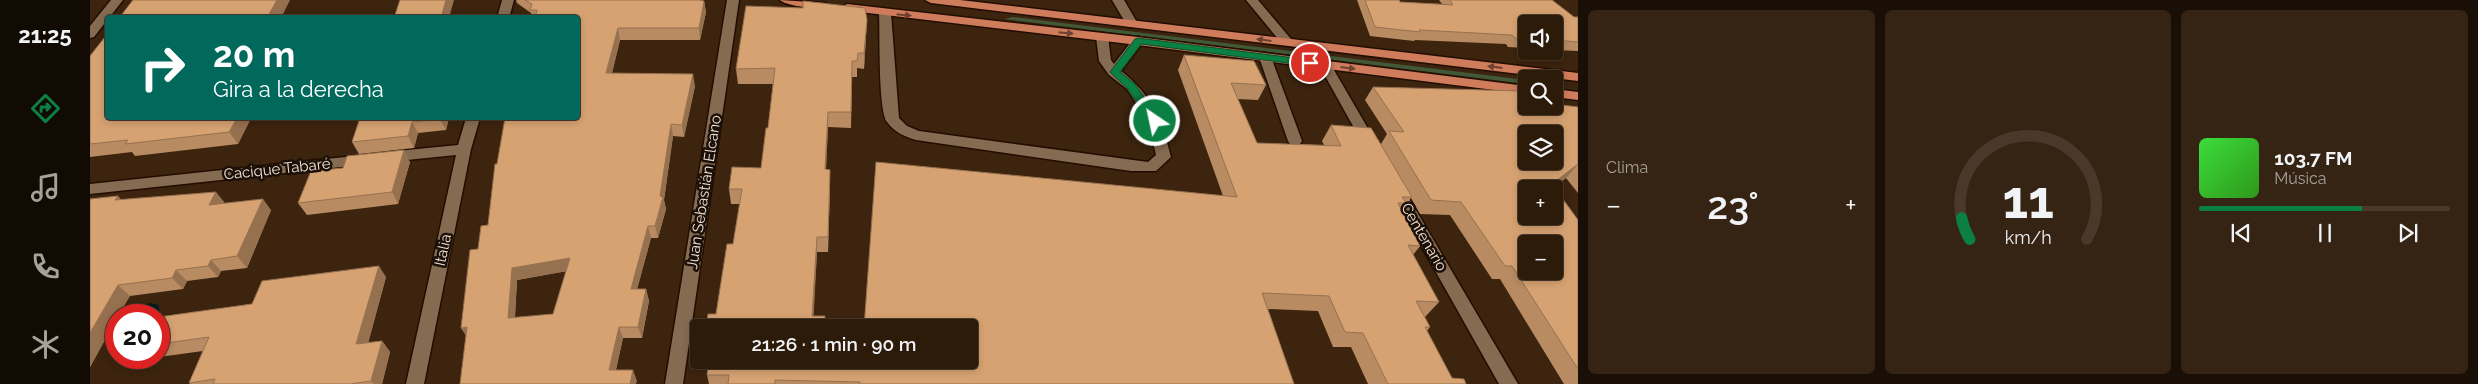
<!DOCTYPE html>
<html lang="es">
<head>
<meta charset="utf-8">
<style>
  body { margin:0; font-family:Raleway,sans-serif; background:#352413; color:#f1f3f6; height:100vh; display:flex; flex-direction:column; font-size:19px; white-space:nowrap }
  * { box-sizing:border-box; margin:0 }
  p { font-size:16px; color:#a7a19c }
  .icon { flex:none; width:28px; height:28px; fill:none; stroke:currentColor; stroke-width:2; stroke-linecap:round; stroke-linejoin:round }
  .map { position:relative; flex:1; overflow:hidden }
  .panel { display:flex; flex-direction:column; gap:10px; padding:10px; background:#190f06; width:900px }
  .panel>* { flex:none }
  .hud { position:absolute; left:15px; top:15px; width:475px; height:105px; border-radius:5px; box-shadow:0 2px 8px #0003,0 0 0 1px #48392b; background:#00695c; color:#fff; overflow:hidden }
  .buttons { position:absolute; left:1428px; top:15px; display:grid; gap:10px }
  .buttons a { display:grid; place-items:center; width:45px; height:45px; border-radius:5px; background:#2d1b0a; box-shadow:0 2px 8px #0003,0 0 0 1px #48392b; font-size:25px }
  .speed { position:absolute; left:15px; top:304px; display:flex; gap:10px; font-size:25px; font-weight:700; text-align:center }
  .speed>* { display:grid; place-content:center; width:65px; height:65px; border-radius:50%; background:#2d1b0a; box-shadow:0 2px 8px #0003,0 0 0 1px #48392b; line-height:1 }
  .speed .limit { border:8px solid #d22; background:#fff; color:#111 }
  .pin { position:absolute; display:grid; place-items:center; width:42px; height:42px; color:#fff; margin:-21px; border:2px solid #fff; border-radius:50%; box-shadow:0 1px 5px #0007 }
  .me { position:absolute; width:55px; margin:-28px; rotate:326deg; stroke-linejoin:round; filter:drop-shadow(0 0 4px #0008) }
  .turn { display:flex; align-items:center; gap:18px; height:105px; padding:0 25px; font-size:22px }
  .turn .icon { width:65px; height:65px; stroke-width:2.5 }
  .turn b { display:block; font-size:35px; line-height:42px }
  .big { font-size:38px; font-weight:600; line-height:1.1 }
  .panel .card { flex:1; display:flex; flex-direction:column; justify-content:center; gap:8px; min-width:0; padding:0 18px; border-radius:8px; background:#352413 }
  .panel .dial { align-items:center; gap:0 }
  .dial svg { height:130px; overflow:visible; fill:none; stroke:#48392b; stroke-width:7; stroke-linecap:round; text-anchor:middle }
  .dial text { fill:#f1f3f6; stroke:none }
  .song { display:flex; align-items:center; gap:15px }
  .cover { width:60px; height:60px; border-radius:8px; background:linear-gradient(135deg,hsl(120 70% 55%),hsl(110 70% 35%)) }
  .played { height:5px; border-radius:2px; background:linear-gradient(90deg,#0b8043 65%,#48392b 65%) }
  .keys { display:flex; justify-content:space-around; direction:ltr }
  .heat { display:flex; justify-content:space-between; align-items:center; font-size:28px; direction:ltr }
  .panel .tiles { flex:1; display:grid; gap:10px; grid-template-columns:repeat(3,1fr) }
  .trip { position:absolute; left:600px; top:319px; width:288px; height:50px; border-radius:5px; background:#2d1b0a; box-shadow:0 2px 8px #0003,0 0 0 1px #48392b; font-weight:600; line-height:50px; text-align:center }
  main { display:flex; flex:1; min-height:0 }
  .menu { display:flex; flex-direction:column; width:90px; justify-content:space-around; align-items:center; background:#120b04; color:#a7a19c }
  .menu .icon { width:35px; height:35px }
  .menu .active { color:#0b8043 }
  .menu b { font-size:22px; color:#f1f3f6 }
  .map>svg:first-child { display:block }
  .green { fill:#425937 }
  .water { fill:#001b20 }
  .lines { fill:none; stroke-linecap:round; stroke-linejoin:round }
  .service-casing { stroke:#220d00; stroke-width:3 }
  .minor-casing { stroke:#220d00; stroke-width:3 }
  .tertiary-casing { stroke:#220d00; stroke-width:3 }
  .trunk-casing { stroke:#220d00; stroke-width:3 }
  .service { fill:#866b53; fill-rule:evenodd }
  .minor { fill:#866b53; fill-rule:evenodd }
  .tertiary { fill:#866b53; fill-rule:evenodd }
  .trunk { fill:#cf7c5c; fill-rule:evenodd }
  .wall { fill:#b88b62; fill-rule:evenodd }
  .shaded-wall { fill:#967150 }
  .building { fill:#d6a272; stroke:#967150; fill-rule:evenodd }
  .oneway { fill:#6c412d }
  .route { fill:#0b8043; stroke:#07532c }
  .labels { text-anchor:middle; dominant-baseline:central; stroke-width:5; stroke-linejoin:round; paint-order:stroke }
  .street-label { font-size:15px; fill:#f3e3d6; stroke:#1b1007 }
</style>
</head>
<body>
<main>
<nav class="menu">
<b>21:25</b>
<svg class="icon active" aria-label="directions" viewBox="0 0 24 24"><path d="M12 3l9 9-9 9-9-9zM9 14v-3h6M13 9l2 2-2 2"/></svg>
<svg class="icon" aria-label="music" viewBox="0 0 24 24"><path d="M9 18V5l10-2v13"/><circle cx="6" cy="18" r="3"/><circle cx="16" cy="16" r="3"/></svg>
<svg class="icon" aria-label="phone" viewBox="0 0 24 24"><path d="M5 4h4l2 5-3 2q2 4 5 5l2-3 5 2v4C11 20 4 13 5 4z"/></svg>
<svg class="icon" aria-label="climate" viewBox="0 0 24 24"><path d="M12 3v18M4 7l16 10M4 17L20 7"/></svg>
</nav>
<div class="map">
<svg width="1488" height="384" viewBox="0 0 1488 384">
  <rect width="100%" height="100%" fill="#3c240e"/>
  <path class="green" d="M923,17L1436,80V84L914,19Z"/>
  <path class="water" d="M60,303L68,305L70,312L69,316L42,315L50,307Z"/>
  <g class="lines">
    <defs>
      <g id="service">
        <path d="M1022,0H1034L1048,24L1046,27H1038Z"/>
        <path d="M795,9L801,13L809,118L817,126L829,131L1058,162L1066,155L1058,121L1037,89L1019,75L1009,61L1006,37L1012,33L1018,37L1021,60L1024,64L1044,38L1048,37L1054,41L1031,71C1062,95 1072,120 1081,157L1066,171H1041L826,140C815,137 804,132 797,122C788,110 790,32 789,13Z"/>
        <path d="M1175,53L1181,57L1212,141L1210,144H1200L1198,141L1169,57Z"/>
      </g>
      <g id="minor">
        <path d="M412,0H424L419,18H407Z"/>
        <path d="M637,0H649L593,384H575Z"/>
        <path d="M1156,0H1168L1201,39L1203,42L1201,45H1193Z"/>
        <path d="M1235,61L1241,65L1287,144L1285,147L1280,149L1273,144L1229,65Z"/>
        <path d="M376,118H390L381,149L334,384H316L366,155L297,162L290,157L297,152L368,145Z"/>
        <path d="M274,155L279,156L281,160L279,164L0,194V184Z"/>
        <path d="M1305,182L1310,183L1428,384H1409L1298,187L1300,183Z"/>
      </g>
      <path id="tertiary" d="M21,0H33L4,37L0,38V26Z"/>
      <g id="trunk">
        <path d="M690,0L736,3L738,5C732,11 696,6 690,0Z"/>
        <path d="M835,0H870L1488,73V81L841,3Z"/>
        <path d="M757,4L1048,37L1436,86V94L1048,45L753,10L751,8Z"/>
        <path d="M1464,89L1488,92V100L1464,97Z"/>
      </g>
    </defs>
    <use href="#service" class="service-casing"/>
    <use href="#minor" class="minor-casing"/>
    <use href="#tertiary" class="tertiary-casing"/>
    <use href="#trunk" class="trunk-casing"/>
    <use href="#service" class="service"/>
    <use href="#minor" class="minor"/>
    <use href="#tertiary" class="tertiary"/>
    <use href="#trunk" class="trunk"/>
  </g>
  <g class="wall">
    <path d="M426,0H609L614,1L616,12L610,40H530L522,73L605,86L594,137L583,136L574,200L576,209L568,238H561L547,289H556L559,301L552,338H533L526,370L547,381L376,335L371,328L388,249L398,225L407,164L488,18H442L441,13L427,3ZM476,271L463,314L425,318L427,280Z"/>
    <path d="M1267,0H1309L1310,2L1352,4L1349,0H1462L1484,17H1488V51L1464,50V24H1436V48L1418,47L1416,44L1325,40L1324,41L1280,36Z"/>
    <path d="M777,20L774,69L767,68V77H762L761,128L738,127L736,169L740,170V185L738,252H727L723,316H735V328H616L626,314L643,244L650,204H641L639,189L671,168L678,128L683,84H648L646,69Z"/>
    <path d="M1094,55L1176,85L1168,100L1148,99L1167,143L1234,145L1232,141L1241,125L1291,144L1297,134L1275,100L1283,87L1436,106L1488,107V193L1476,178L1464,187L1488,220V384H1474L1410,279H1402L1360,215L1330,214L1321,198L1312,211L1330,246L1323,255L1349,302L1335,317L1340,327L1337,331L1362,378L1376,384H1278L1261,347H1243L1228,311L1178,309L1204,384H619L617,375L771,361L1133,196L1088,70Z"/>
    <path d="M0,56L161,118L148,144L45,156L42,152L0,157Z"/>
    <path d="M270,118H359L356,130L328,133L324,148L269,154L262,142Z"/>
    <path d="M320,162L308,204L217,215L208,203L253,168Z"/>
    <path d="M28,196L31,200L135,203L181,210L157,268L131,271L128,277L97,281L93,289L40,296L26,315V320L0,367V199Z"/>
    <path d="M296,277L278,343L292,341L300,352L292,384H101L99,383L113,351L69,357V317L162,304Z"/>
  </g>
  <g class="shaded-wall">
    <path d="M187,0H200L191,18H177Z"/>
    <path d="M356,0H364L359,18H351Z"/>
    <path d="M614,1L616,12L610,40L609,28Z"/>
    <path d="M777,20L776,36L774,69V53Z"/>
    <path d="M528,28L530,40L519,85L516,73Z"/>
    <path d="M603,74L605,86L594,137L592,125Z"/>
    <path d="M738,112V127L735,185V169Z"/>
    <path d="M147,118H161L148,144L139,132Z"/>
    <path d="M351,118H359L356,130L350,119Z"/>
    <path d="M322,122L328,133L324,148L318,136Z"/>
    <path d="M581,124L583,136L574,200L576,209L568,238L565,226Z"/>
    <path d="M314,150L320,162L308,204L302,192Z"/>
    <path d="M1488,164L1476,178L1461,189L1462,184Z"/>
    <path d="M740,170V185L738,252V237Z"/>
    <path d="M126,192L135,203L128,217L119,205Z"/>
    <path d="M28,196L38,207L25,200Z"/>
    <path d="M173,199L181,210L157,268L147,256Z"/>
    <path d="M558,226L561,238L544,301L541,289Z"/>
    <path d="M727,237V252L723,328L722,316Z"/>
    <path d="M480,258L484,270L427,280L424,330L418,318L422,268Z"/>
    <path d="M121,260L131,271L128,277L118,266Z"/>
    <path d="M289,266L296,277L275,355L266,344Z"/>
    <path d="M86,270L97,281L93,289L82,278Z"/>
    <path d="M28,285L40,296L29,315H26V320L0,367V333Z"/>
    <path d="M556,289L559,301L552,338L548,327Z"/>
    <path d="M377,327L378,339L371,328Z"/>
    <path d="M529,327L533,338L523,381L519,370Z"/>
    <path d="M292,341L300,352L292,384H284L281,381Z"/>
    <path d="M543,370L547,381L546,384H540Z"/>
  </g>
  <g class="building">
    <path d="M43,0H187L177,18H29Z"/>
    <path d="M310,0H356L351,18H304Z"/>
    <path d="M435,0H609L614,1L609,28H528L516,73L603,74L592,125L581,124L570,196L573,197L565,226H558L541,289H556L548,327H529L519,370H543L540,384H370L377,327L371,328L380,250L388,249L391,226L398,225L405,164H407L415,118H488V18H445L447,10H440L442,4ZM480,258L463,314L418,318L422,268Z"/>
    <path d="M1275,0H1309L1310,2L1363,5L1360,0H1462L1484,17H1488V42L1464,40V24H1436V39L1425,38L1422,35L1329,30L1330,32L1285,27Z"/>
    <path d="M713,1L775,8L777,20L774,53H768L767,61H762L761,112H738L735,169L740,170L738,237H727L722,316H735L734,328H616L618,314H626L637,244H643L652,189H639L642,167L671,168L676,128H678L685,68L646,69L656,6L713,8Z"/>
    <path d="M210,15L208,18H186Z"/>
    <path d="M18,33V118H147L139,132L35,144L38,140L0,144V56Z"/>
    <path d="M1094,55L1164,61L1176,85L1141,83L1167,143L1251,146L1241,125L1281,128L1322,197H1312L1316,203H1308L1330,246L1318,245L1349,302L1326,301L1340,327H1335L1362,378L1374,379L1376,384H1298L1273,333L1255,332L1239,296L1172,293L1204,384H770V382L685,380V384H638L639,375H617L619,360H749L771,361V360H879V328H774L786,162L1147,197Z"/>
    <path d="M1283,87L1432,91L1436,96V106H1464V104L1488,107V164L1462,184L1488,220V369L1422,266H1415L1371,202L1341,200L1299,131L1314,132ZM1436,134H1464V161H1436ZM1436,189H1464V216H1436ZM1436,244H1464V271H1436Z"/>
    <path d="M270,118H351L350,119L322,122L318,136L262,142Z"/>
    <path d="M314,150L302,192L208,203L221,171L253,168L257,156Z"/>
    <path d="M126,192L119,205L173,199L147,256L121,260L118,266L86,270L82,278L28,285L0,333V199L28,196L25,200Z"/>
    <path d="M289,266L266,344L292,341L281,381L260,384H123L125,379L99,383L119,337L69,344V317L162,304L172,281Z"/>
  </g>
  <defs><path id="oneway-solid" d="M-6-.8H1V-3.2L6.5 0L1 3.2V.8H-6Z" transform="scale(1.25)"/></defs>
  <g class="oneway">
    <use href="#oneway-solid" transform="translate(814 15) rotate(6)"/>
    <use href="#oneway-solid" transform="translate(976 33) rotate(6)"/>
    <use href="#oneway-solid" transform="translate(1174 40) rotate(-173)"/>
    <use href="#oneway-solid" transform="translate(1405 67) rotate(-173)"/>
    <use href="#oneway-solid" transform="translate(1258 68) rotate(7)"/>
  </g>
  <path class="route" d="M1048,38L1220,60L1224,63L1220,66L1051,44L1030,72L1045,84L1069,119V123H1061L1038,89L1020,72L1045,39Z"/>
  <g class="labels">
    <g class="street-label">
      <text transform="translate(187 169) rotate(-6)">Cacique Tabaré</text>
      <text transform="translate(614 192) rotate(-81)">Juan Sebastián Elcano</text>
      <text transform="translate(1334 237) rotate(60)">Centenario</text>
      <text transform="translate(353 250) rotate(-78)">Italia</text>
    </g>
  </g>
</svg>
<div class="buttons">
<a><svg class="icon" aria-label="sound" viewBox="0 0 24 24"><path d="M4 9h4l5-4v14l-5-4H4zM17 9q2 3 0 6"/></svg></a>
<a><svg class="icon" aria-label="search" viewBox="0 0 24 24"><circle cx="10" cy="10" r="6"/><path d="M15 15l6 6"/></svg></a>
<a><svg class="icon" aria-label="layers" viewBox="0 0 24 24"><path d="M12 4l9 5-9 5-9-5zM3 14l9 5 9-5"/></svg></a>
<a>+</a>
<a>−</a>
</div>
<div class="speed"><div class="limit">20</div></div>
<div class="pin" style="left:1220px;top:63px;background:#d93025"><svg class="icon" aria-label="arrive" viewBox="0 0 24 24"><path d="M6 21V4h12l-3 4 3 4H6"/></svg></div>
<svg class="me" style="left:1065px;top:121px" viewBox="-20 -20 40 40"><circle r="17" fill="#0b8043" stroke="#fff" stroke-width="3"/><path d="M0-11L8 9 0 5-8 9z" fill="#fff"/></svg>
<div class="trip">21:26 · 1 min · 90 m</div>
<div class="hud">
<div class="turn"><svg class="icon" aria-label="right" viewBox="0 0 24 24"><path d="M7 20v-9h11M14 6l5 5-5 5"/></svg><div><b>20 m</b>Gira a la derecha</div></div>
</div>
</div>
<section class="panel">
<div class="tiles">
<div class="card"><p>Clima</p>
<div class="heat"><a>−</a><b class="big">23°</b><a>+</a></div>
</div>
<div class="card dial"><svg viewBox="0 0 100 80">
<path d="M14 69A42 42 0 1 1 86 69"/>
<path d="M14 69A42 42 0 0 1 9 56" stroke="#0b8043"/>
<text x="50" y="56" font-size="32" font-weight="700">11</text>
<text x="50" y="72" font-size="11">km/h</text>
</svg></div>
<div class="card">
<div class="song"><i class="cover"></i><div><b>103.7 FM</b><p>Música</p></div></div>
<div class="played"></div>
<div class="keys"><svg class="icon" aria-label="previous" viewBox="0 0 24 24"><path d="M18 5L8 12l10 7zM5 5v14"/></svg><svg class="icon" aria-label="pause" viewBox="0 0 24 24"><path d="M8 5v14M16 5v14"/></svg><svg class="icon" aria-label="next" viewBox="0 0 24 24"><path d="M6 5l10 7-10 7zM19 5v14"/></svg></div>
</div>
</div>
</section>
</main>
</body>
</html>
